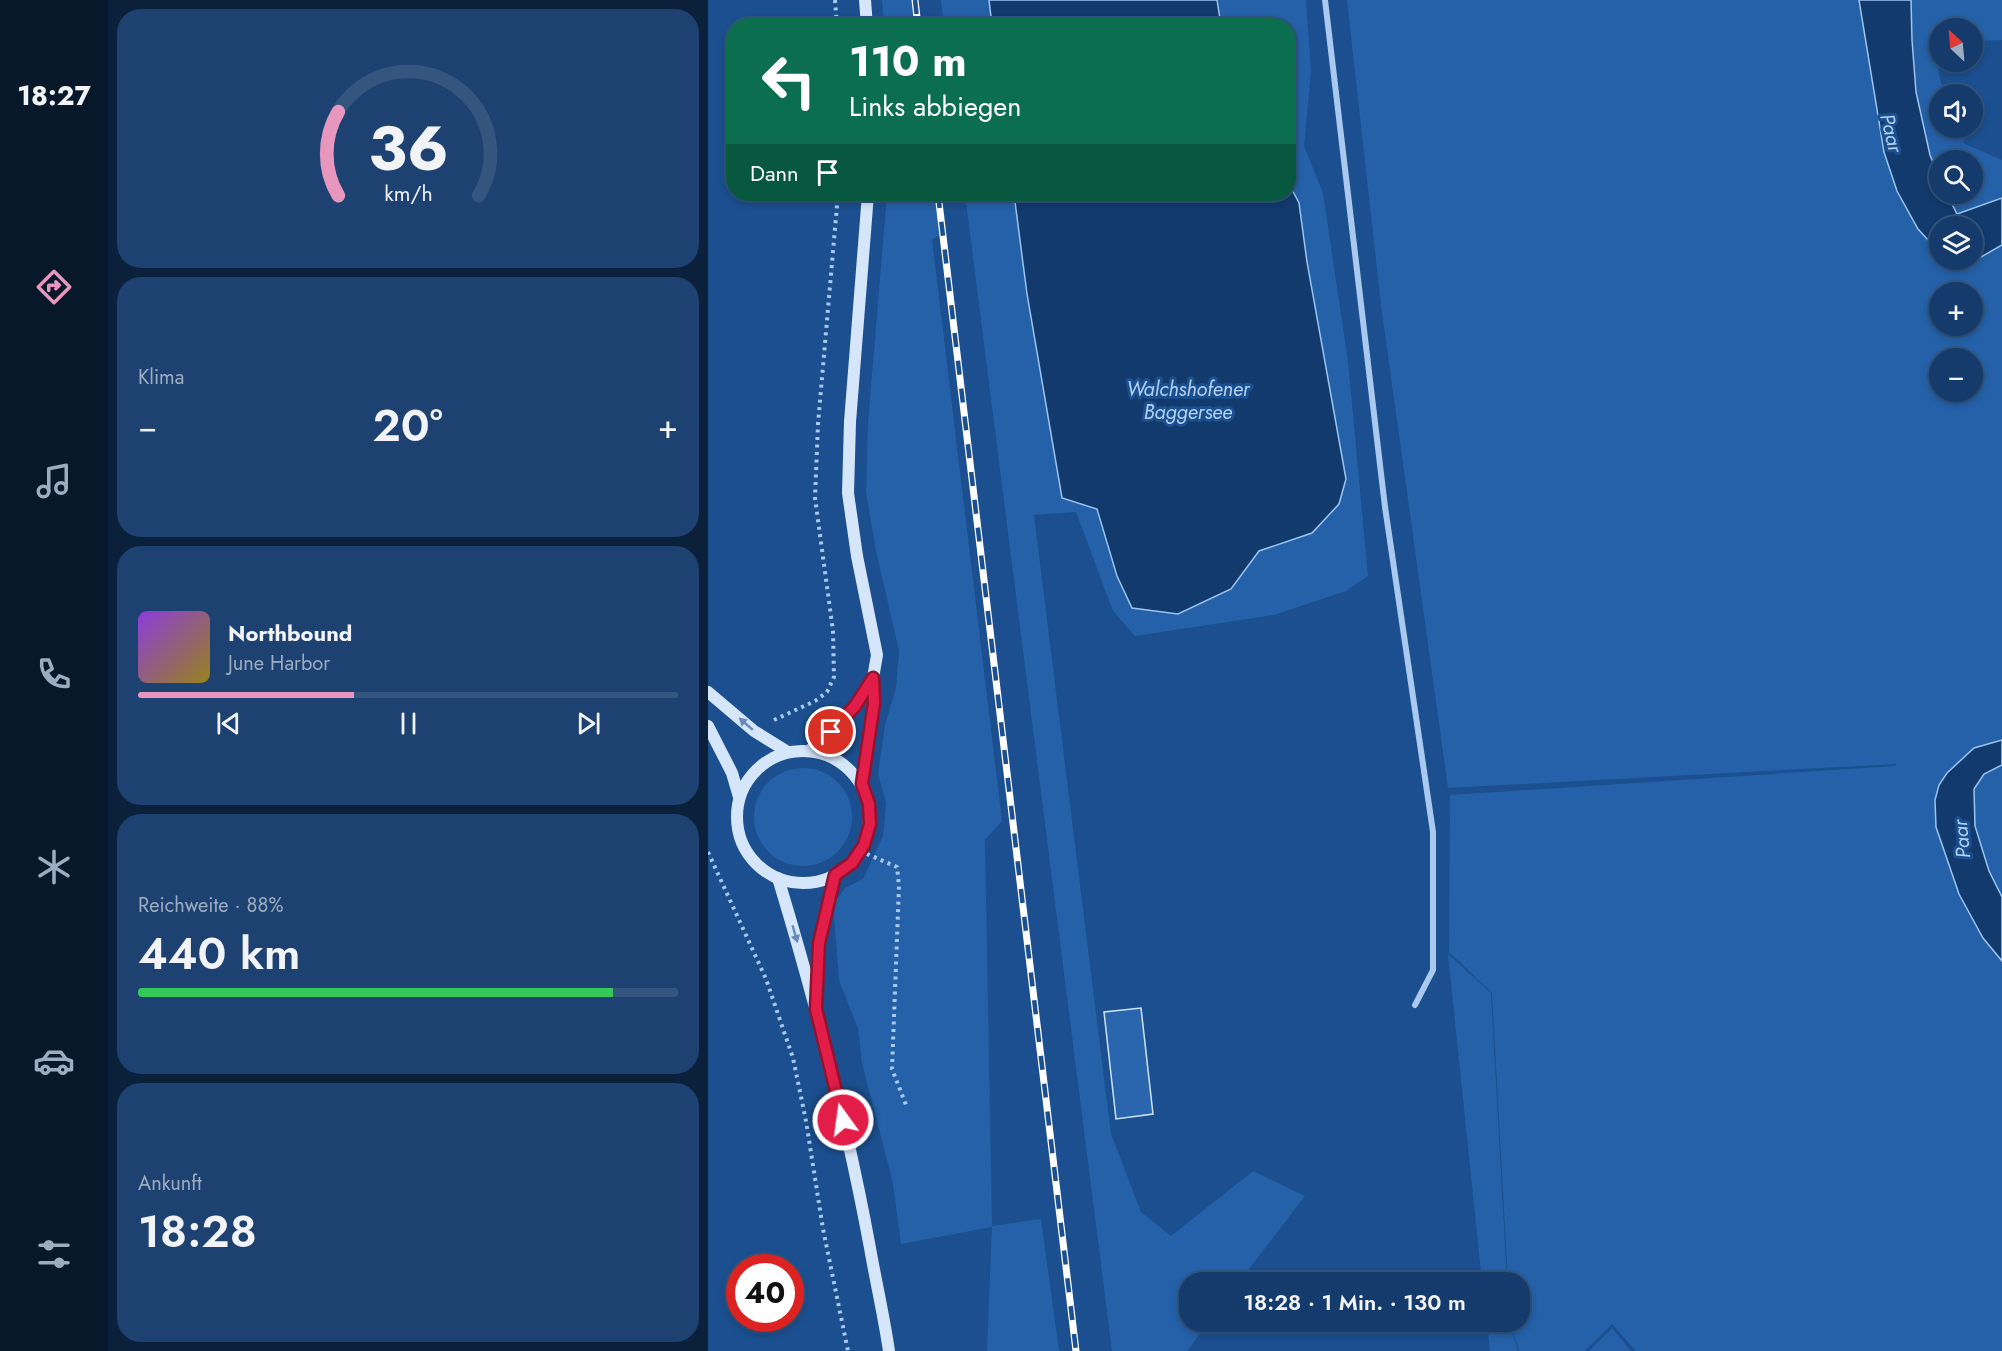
<!DOCTYPE html>
<html lang="de">
<head>
<meta charset="utf-8">
<style>
  body { margin:0; font-family:Jost,sans-serif; background:#1d4271; color:#f1f3f6; height:100vh; display:flex; flex-direction:column; font-size:22px; white-space:nowrap }
  * { box-sizing:border-box; margin:0 }
  p { font-size:20px; color:#9dadc1 }
  .icon { flex:none; width:33px; height:33px; fill:none; stroke:currentColor; stroke-width:2; stroke-linecap:round; stroke-linejoin:round }
  .map { position:relative; flex:1; overflow:hidden }
  .sheet { display:flex; flex-direction:column; gap:9px; padding:9px; background:#0b203b; width:600px }
  .sheet>* { flex:none }
  .top-card { position:absolute; left:18px; top:18px; width:570px; height:183px; border-radius:24px; box-shadow:0 3px 9px #0003,0 0 0 2px #33557e; background:#0b6e4f; color:#fff; overflow:hidden }
  .needle { width:39px; rotate:334deg }
  .controls { position:absolute; left:1221px; top:18px; display:grid; gap:12px }
  .controls a { display:grid; place-items:center; width:54px; height:54px; border-radius:50%; background:#143b6b; box-shadow:0 3px 9px #0003,0 0 0 2px #33557e; font-size:30px }
  .speed { position:absolute; left:18px; top:1254px; display:flex; gap:12px; font-size:30px; font-weight:700; text-align:center }
  .speed>* { display:grid; place-content:center; width:78px; height:78px; border-radius:50%; background:#143b6b; box-shadow:0 3px 9px #0003,0 0 0 2px #33557e; line-height:1 }
  .speed .limit { border:9px solid #d22; background:#fff; color:#111 }
  .pin { position:absolute; display:grid; place-items:center; width:51px; height:51px; color:#fff; margin:-26px; border:3px solid #fff; border-radius:50%; box-shadow:0 2px 6px #0007 }
  .me { position:absolute; width:66px; margin:-33px; rotate:346deg; stroke-linejoin:round; filter:drop-shadow(0 0 4px #0008) }
  .turn { display:flex; align-items:center; gap:21px; height:126px; padding:0 24px; font-size:27px }
  .turn .icon { width:78px; height:78px; stroke-width:2.5 }
  .turn b { display:block; font-size:42px; line-height:51px }
  .then { display:flex; align-items:center; height:57px; padding:0 24px; background:#0003; gap:12px; font-size:22px }
  .big { font-size:45px; font-weight:600; line-height:1.1 }
  .sheet .card { flex:1; display:flex; flex-direction:column; justify-content:center; gap:9px; min-width:0; padding:0 21px; border-radius:24px; background:#1d4271 }
  .sheet .dial { align-items:center; gap:0 }
  .dial svg { height:156px; overflow:visible; fill:none; stroke:#33557e; stroke-width:7; stroke-linecap:round; text-anchor:middle }
  .dial text { fill:#f1f3f6; stroke:none }
  .song { display:flex; align-items:center; gap:18px }
  .cover { width:72px; height:72px; border-radius:9px; background:linear-gradient(135deg,hsl(270 70% 55%),hsl(50 70% 35%)) }
  .played { height:6px; border-radius:3px; background:linear-gradient(90deg,#e797bd 40%,#33557e 40%) }
  .keys { display:flex; justify-content:space-around; direction:ltr }
  .heat { display:flex; justify-content:space-between; align-items:center; font-size:33px; direction:ltr }
  .charge { height:9px; border-radius:4px; background:linear-gradient(90deg,#34c759 88%,#33557e 0) }
  .trip { position:absolute; left:471px; top:1272px; width:351px; height:60px; border-radius:24px; background:#143b6b; box-shadow:0 3px 9px #0003,0 0 0 2px #33557e; font-weight:600; line-height:60px; text-align:center }
  main { display:flex; flex:1; min-height:0 }
  .menu { display:flex; flex-direction:column; width:108px; justify-content:space-around; align-items:center; background:#08182b; color:#9dadc1 }
  .menu .icon { width:42px; height:42px }
  .menu .active { color:#e797bd }
  .menu b { font-size:27px; color:#f1f3f6 }
  .map>svg:first-child { display:block }
  .green { fill:#2461a8; fill-rule:evenodd }
  .water { fill:#123a6d; stroke:#9cc4f0; stroke-width:1.5 }
  .building { fill:#2a66ad; stroke:#cfe3fa; stroke-width:1.5 }
  .lines { fill:none; stroke-linecap:round; stroke-linejoin:round }
  .path { stroke:#a9c9ee; stroke-width:4; stroke-dasharray:3 4.5; stroke-linecap:butt }
  .street { stroke:#a9c9ee; stroke-width:6 }
  .secondary { stroke:#d6e6fa; stroke-width:12 }
  .rail-casing { stroke:#fff; stroke-width:7 }
  .rail { stroke:#1b4f8f; stroke-width:4.5; stroke-dasharray:14; stroke-linecap:butt }
  .oneway { fill:#668bba }
  .route-casing { stroke:#92132f; stroke-width:15 }
  .route { stroke:#e11d48; stroke-width:10 }
  .labels { text-anchor:middle; dominant-baseline:central; stroke-width:6; stroke-linejoin:round; paint-order:stroke }
  .water-label { font-size:20px; font-style:italic; fill:#b5d3f5; stroke:#1b4f8f }
</style>
</head>
<body>
<main>
<nav class="menu">
<b>18:27</b>
<svg class="icon active" aria-label="directions" viewBox="0 0 24 24"><path d="M12 3l9 9-9 9-9-9zM9 14v-3h6M13 9l2 2-2 2"/></svg>
<svg class="icon" aria-label="music" viewBox="0 0 24 24"><path d="M9 18V5l10-2v13"/><circle cx="6" cy="18" r="3"/><circle cx="16" cy="16" r="3"/></svg>
<svg class="icon" aria-label="phone" viewBox="0 0 24 24"><path d="M5 4h4l2 5-3 2q2 4 5 5l2-3 5 2v4C11 20 4 13 5 4z"/></svg>
<svg class="icon" aria-label="climate" viewBox="0 0 24 24"><path d="M12 3v18M4 7l16 10M4 17L20 7"/></svg>
<svg class="icon" aria-label="car" viewBox="0 0 24 24"><path d="M5 17H2v-5l4-1 3-4h7l3 4 3 1v5h-3M9 17h6M6 11h13"/><circle cx="7" cy="17" r="2"/><circle cx="17" cy="17" r="2"/></svg>
<svg class="icon" aria-label="filters" viewBox="0 0 24 24"><path d="M4 7h16M4 17h16"/><circle cx="9" cy="7" r="2"/><circle cx="15" cy="17" r="2"/></svg>
</nav>
<section class="sheet">
<div class="card dial"><svg viewBox="0 0 100 80">
<path d="M14 69A42 42 0 1 1 86 69"/>
<path d="M14 69A42 42 0 0 1 14 26" stroke="#e797bd"/>
<text x="50" y="56" font-size="32" font-weight="700">36</text>
<text x="50" y="72" font-size="11">km/h</text>
</svg></div>
<div class="card"><p>Klima</p>
<div class="heat"><a>−</a><b class="big">20°</b><a>+</a></div>
</div>
<div class="card">
<div class="song"><i class="cover"></i><div><b>Northbound</b><p>June Harbor</p></div></div>
<div class="played"></div>
<div class="keys"><svg class="icon" aria-label="previous" viewBox="0 0 24 24"><path d="M18 5L8 12l10 7zM5 5v14"/></svg><svg class="icon" aria-label="pause" viewBox="0 0 24 24"><path d="M8 5v14M16 5v14"/></svg><svg class="icon" aria-label="next" viewBox="0 0 24 24"><path d="M6 5l10 7-10 7zM19 5v14"/></svg></div>
</div>
<div class="card"><p>Reichweite · 88%</p><b class="big">440 km</b><div class="charge"></div></div>
<div class="card"><p>Ankunft</p><b class="big">18:28</b></div>
</section>
<div class="map">
<svg width="1294" height="1351" viewBox="0 0 1294 1351">
  <rect width="100%" height="100%" fill="#1b4f8f"/>
  <g class="green">
    <path d="M174,0H207L210,25H176Z"/>
    <path d="M233,0H281L284,25H236Z"/>
    <path d="M509,0H598L603,72L596,146L615,193L640,361L660,576L638,591L566,615L427,636L405,611L368,512L326,515L403,1134L433,1212L463,1236L545,1171L597,1196L531,1282H482V1322H501L479,1351H404L257,194H306L319,294L389,509L409,576L523,589L551,551L604,533L599,261L591,203L581,184L580,26L513,25Z"/>
    <path d="M639,0H1294V40L1265,41L1264,28H1232L1231,42L1226,43L1232,80L1237,94H1232V128H1250L1257,144L1294,160V1351H928L904,1324L877,1351H811L802,1322H812V1282H800L784,993L741,952L742,795L1187,766L1189,764L740,788L673,305ZM1232,160H1264V194H1232ZM1232,226H1264V260H1232ZM1232,292H1264V326H1232ZM1232,358H1264V392H1232Z"/>
    <path d="M179,194H230L235,235L224,239L294,821L277,840L284,1226L333,1219L351,1351H279L284,1227L193,1244L185,1183L154,1063L150,1029L131,980L125,905L137,888L155,879L175,836L178,803L170,774L177,725L188,688L191,651L168,551L158,492L160,423Z"/>
    <circle cx="95" cy="817" r="49"/>
    <path d="M740,954L783,993L799,1282H774Z"/>
    <path d="M779,1322H801L810,1351H782Z"/>
    <path d="M904,1328L923,1351H881Z"/>
  </g>
  <g class="water">
    <path d="M281,0H509L513,25H284Z"/>
    <path d="M1151,0H1203L1204,40L1208,92L1222,155L1231,177L1232,194H1239L1249,214L1294,198V245L1266,261L1239,260H1264V226H1232L1231,252L1210,229L1189,191L1176,152Z"/>
    <path d="M581,184L591,203L599,262L638,479L631,504L604,533L551,551L523,589L470,614L424,608L409,576L389,509L354,498L319,294L306,194H580Z"/>
    <path d="M1294,740V765L1276,774L1266,789L1267,826L1281,871L1294,897V961L1275,938L1251,894L1228,827L1227,800L1231,785L1239,773L1266,748Z"/>
  </g>
  <path class="building" d="M433,1008L445,1114L408,1119L396,1012Z"/>
  <g class="lines">
    <g class="path">
      <path d="M127,0L129,26"/>
      <path d="M66,720L107,701L119,692L126,677L125,631L107,498L110,424L130,194"/>
      <path d="M152,851L189,867L191,886L184,1069L198,1105"/>
      <path d="M0,852L58,979L85,1058L98,1121L115,1229L140,1351"/>
    </g>
    <path class="street" d="M617,0L677,507L725,832V970L707,1005"/>
    <g class="secondary">
      <path d="M157,0L159,26"/>
      <path d="M0,692L46,731L80,752"/>
      <path d="M0,726L24,773L31,797"/>
      <path d="M102,750L123,732L147,706L165,678"/>
      <circle cx="95" cy="817" r="66"/>
      <path d="M154,784L166,703L165,678L169,655L149,556L140,493L142,422L160,194"/>
      <path d="M70,878C107,1000 139,1123 162,1248C168,1282 176,1317 181,1351"/>
      <path d="M109,999L111,943L127,875"/>
    </g>
    <defs>
      <g id="rail">
        <path d="M207,0L210,26"/>
        <path d="M230,194L368,1351"/>
      </g>
    </defs>
    <use href="#rail" class="rail-casing"/>
    <use href="#rail" class="rail"/>
  </g>
  <defs><path id="oneway-solid" d="M-6-.8H1V-3.2L6.5 0L1 3.2V.8H-6Z" transform="scale(1.5)"/></defs>
  <g class="oneway">
    <use href="#oneway-solid" transform="translate(38 724) rotate(-139)"/>
    <use href="#oneway-solid" transform="translate(87 934) rotate(74)"/>
  </g>
  <g class="lines">
    <defs>
      <path id="route" d="M123,732L147,706L165,678L166,703L154,784L161,804L162,824L156,845L144,863L127,875L111,943L108,1009L135,1120"/>
    </defs>
    <use href="#route" class="route-casing"/>
    <use href="#route" class="route"/>
  </g>
  <g class="labels">
    <g class="water-label">
      <text transform="translate(1183 133) rotate(76)">Paar</text>
      <text x="480" y="389">Walchshofener<tspan x="480" dy="23">Baggersee</tspan></text>
      <text transform="translate(1254 839) rotate(-95)">Paar</text>
    </g>
  </g>
</svg>
<div class="controls">
<a><svg class="needle" viewBox="-14 -14 28 28"><path d="M0-13l5 13h-10z" fill="#e53935"/><path d="M0 13l5-13h-10z" fill="#9dadc1"/></svg></a>
<a><svg class="icon" aria-label="sound" viewBox="0 0 24 24"><path d="M4 9h4l5-4v14l-5-4H4zM17 9q2 3 0 6"/></svg></a>
<a><svg class="icon" aria-label="search" viewBox="0 0 24 24"><circle cx="10" cy="10" r="6"/><path d="M15 15l6 6"/></svg></a>
<a><svg class="icon" aria-label="layers" viewBox="0 0 24 24"><path d="M12 4l9 5-9 5-9-5zM3 14l9 5 9-5"/></svg></a>
<a>+</a>
<a>−</a>
</div>
<div class="speed"><div class="limit">40</div></div>
<div class="pin" style="left:123px;top:732px;background:#d93025"><svg class="icon" aria-label="arrive" viewBox="0 0 24 24"><path d="M6 21V4h12l-3 4 3 4H6"/></svg></div>
<svg class="me" style="left:135px;top:1120px" viewBox="-20 -20 40 40"><circle r="17" fill="#e11d48" stroke="#fff" stroke-width="3"/><path d="M0-11L8 9 0 5-8 9z" fill="#fff"/></svg>
<div class="trip">18:28 · 1 Min. · 130 m</div>
<div class="top-card">
<div class="turn"><svg class="icon" aria-label="left" viewBox="0 0 24 24"><path d="M17 20v-9H6M10 6l-5 5 5 5"/></svg><div><b>110 m</b>Links abbiegen</div></div>
<div class="then">Dann<svg class="icon" aria-label="arrive" viewBox="0 0 24 24"><path d="M6 21V4h12l-3 4 3 4H6"/></svg></div>
</div>
</div>
</main>
</body>
</html>
